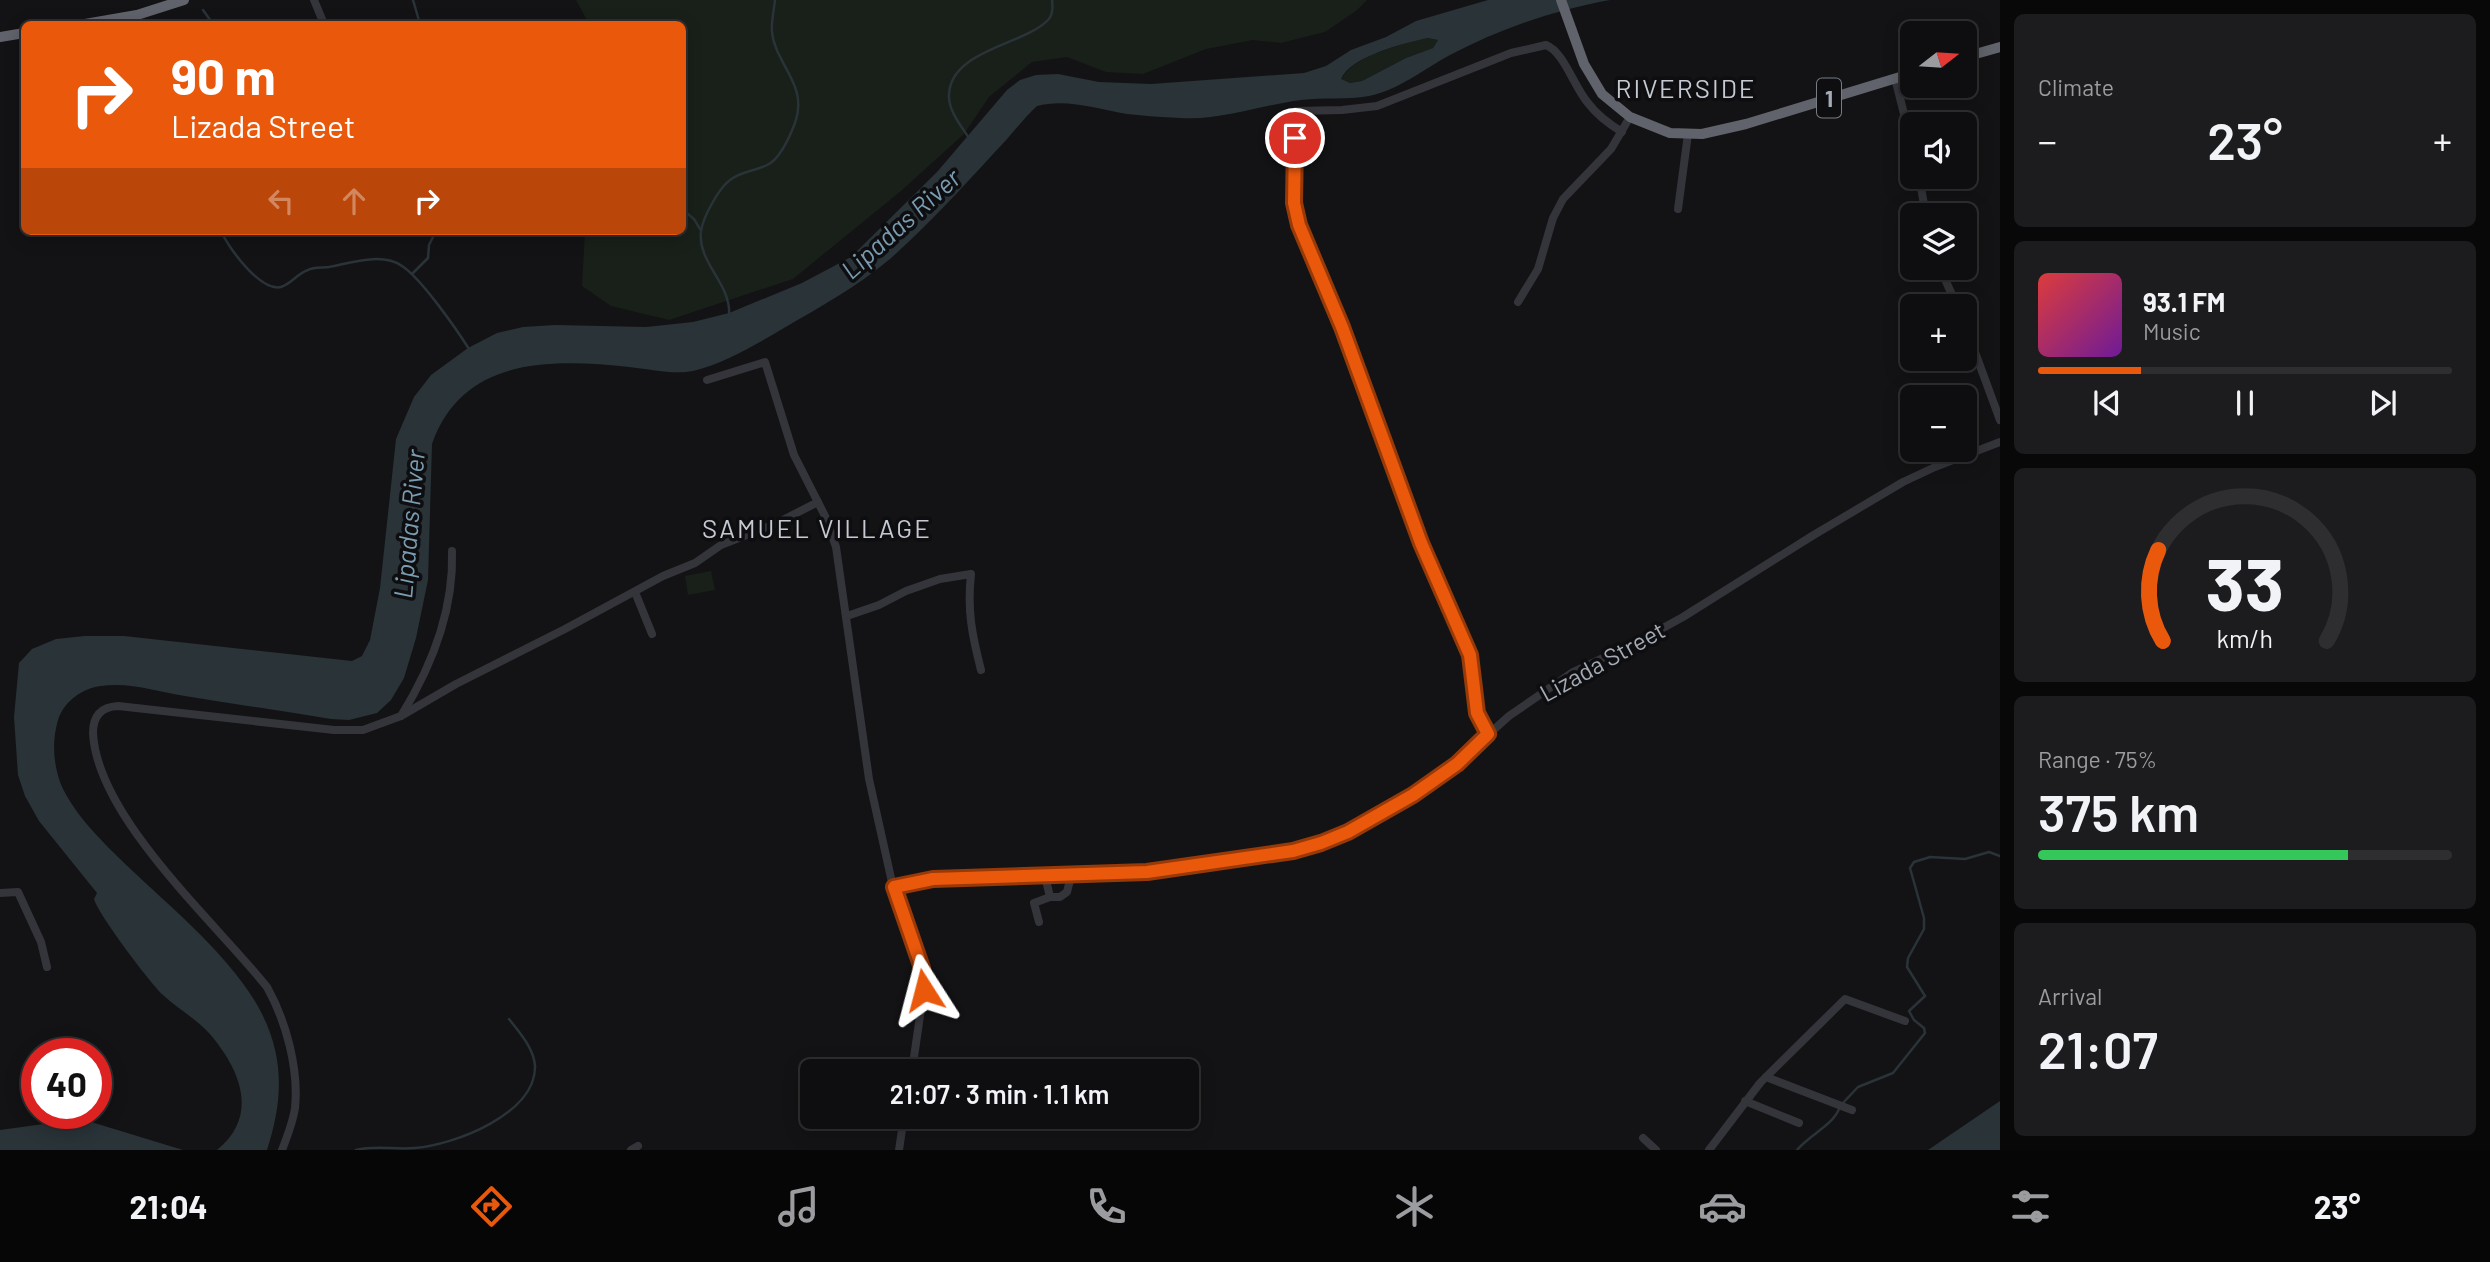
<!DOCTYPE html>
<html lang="en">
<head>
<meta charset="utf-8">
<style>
  body { margin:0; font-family:Barlow,sans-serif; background:#1c1c1e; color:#f1f3f6; height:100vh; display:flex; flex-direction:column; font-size:26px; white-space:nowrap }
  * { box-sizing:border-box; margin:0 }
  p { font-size:23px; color:#9b9c9f }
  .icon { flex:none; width:38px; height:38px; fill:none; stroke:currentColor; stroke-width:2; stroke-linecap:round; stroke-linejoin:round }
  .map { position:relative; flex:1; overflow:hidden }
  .sheet { display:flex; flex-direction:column; gap:14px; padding:14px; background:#080809; width:490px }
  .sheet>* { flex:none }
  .top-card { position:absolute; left:21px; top:21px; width:665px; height:214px; border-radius:10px; box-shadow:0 4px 18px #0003,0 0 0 2px #2e2e30; background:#ea580c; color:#fff; overflow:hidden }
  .needle { width:46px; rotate:73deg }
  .buttons { position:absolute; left:1900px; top:21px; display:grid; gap:14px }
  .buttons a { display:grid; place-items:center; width:77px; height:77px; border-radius:10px; background:#0e0e10; box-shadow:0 4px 18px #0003,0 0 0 2px #2e2e30; font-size:35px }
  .speed { position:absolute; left:21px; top:1038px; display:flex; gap:14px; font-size:35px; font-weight:700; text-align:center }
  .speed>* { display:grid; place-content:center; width:91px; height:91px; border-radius:50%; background:#0e0e10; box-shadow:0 4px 18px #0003,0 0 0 2px #2e2e30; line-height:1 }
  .speed .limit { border:10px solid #d22; background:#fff; color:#111 }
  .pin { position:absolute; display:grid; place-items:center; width:60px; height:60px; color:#fff; margin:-30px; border:4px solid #fff; border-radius:50%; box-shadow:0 2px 7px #0007 }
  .me { position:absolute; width:77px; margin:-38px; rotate:351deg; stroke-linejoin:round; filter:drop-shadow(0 0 5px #0008) }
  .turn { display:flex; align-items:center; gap:24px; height:147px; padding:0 35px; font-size:32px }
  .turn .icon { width:91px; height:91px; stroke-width:2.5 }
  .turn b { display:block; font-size:49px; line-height:60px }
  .lanes { display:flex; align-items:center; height:66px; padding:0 35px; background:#0003; justify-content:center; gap:35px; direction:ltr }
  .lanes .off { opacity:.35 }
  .big { font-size:52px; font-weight:600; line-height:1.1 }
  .sheet .card { flex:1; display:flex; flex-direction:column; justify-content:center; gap:10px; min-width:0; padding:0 24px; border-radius:10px; background:#1c1c1e }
  .sheet .dial { align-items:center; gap:0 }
  .dial svg { height:182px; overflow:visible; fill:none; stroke:#2e2e30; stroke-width:7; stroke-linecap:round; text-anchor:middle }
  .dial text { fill:#f1f3f6; stroke:none }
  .song { display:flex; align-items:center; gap:21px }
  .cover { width:84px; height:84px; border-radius:10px; background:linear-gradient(135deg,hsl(0 70% 55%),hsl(280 70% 35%)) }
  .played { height:7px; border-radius:4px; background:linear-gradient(90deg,#ea580c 25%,#2e2e30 25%) }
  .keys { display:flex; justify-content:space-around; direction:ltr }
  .heat { display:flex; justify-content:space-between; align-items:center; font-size:38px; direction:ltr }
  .charge { height:10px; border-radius:5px; background:linear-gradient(90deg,#34c759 75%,#2e2e30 0) }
  .trip { position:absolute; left:800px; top:1059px; width:399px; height:70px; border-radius:10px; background:#0e0e10; box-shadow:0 4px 18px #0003,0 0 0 2px #2e2e30; font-weight:600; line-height:70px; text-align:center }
  .menu { display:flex; height:112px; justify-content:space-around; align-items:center; background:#060606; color:#9b9c9f }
  .menu .icon { width:49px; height:49px }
  .menu .on { color:#ea580c }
  .menu b { font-size:32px; color:#f1f3f6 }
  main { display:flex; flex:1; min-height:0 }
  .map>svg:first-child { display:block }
  .green { fill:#191f19 }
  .water { fill:#293338; fill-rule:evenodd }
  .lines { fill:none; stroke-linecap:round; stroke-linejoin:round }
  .stream { stroke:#293338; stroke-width:2.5 }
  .minor { stroke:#34353a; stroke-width:8 }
  .highway { stroke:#60636b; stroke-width:10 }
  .route-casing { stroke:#983908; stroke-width:18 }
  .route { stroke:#ea580c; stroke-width:12 }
  .labels { text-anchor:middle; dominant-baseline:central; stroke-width:7; stroke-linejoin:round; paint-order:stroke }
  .shield { fill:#0e0e10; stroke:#777c84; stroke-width:2 }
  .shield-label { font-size:23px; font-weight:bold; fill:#a4abb5 }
  .street-label { font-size:24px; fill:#a4abb5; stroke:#0e0e10 }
  .neighbourhood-label { font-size:26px; letter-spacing:2px; fill:#c5c9d1; stroke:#0e0e10 }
  .water-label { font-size:26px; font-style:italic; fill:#7a9cb1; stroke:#0e0e10 }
</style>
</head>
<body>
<main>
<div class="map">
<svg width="2000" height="1150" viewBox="0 0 2000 1150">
  <rect width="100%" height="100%" fill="#131315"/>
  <g class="green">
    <path d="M576,0H1367L1356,11L1325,32L1281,43L1253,40L1206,49L1143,74L1106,72L1067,57L1032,62L989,97L964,134L901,191L793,279L669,320L611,306L582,286L585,231H682V24H589Z"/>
    <path d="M1428,38L1438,40L1433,48L1406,58L1362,81L1350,83L1341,80C1351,56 1405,43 1428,38Z"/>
    <path d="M711,571L715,590L688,595L685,576Z"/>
  </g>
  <g class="water">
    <path d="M1488,0H1610C1554,10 1500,29 1450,55C1424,69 1399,90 1369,96C1347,100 1323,97 1301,100C1261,105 1220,121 1180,118C1162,117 1144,116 1127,114C1098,109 1066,98 1037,106C1022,120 1009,138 994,153C961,189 927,226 890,259C858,286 820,307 784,328C755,345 725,363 693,371C674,375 649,369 629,367C552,359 463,356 432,444L428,580L416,638L404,678L391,700L377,713L349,720L331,719C283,711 234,704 185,696C157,692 131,682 101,686C83,688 64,701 58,720C52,741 53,761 60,782C72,811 96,835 118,857C164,902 236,959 263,1016C285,1061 282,1104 267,1150H217C260,1115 240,1069 209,1033C196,1019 177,1008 163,995C150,983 98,914 94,899L97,893L39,821L25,796L18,775L14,717L19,663L32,649L56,639L85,636H124L352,661L362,656L370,640L380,588L396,439L414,397L431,375L468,348L497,333L523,327L555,325L646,327L693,322L729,313L802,283L851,257L937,172L1007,90L1020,80L1036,75L1058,74L1099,82L1151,84L1304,73L1326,66L1351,50L1386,37L1416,21ZM1428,38L1438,40L1433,48L1406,58L1362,81L1350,83L1341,79C1351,56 1405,43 1428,38Z"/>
    <path d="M2000,1101V1150H1928Z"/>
    <path d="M88,1121L183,1150H0V1130L51,1123Z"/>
  </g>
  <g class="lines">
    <g class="stream">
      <path d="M413,0L420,24"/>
      <path d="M203,10L213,24"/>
      <path d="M969,138C961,126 948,110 949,95C950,50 1024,45 1048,20C1053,15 1053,7 1052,0"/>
      <path d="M682,209L694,219L700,229"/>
      <path d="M221,231C228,247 260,292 281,287C291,284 298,273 308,270C314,267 322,268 329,267C351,263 382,252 402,266C421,278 457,330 469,349"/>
      <path d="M412,274L428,258L429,245L436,231"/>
      <path d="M729,316C732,284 697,263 701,231C703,217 719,188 730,180C741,171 757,171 769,164C781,157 790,136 795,123C809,85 775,64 772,32C771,22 774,10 775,0"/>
      <path d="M1841,1105L1858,1087L1893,1073L1925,1033L1924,1028L1914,1020L1909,1011L1925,996L1907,967L1908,958L1924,929V918L1910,868L1914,862L1930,857L1965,859L1989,852L2000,856"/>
      <path d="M356,1150C376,1145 394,1150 415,1148C454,1145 536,1114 535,1066C534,1048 519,1032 509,1019"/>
      <path d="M1797,1150C1809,1135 1832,1126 1839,1109"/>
    </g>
    <g class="minor">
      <path d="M314,0L324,24"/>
      <path d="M1895,78L1913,150"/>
      <path d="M1919,177L1926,215"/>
      <path d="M1678,209L1688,134"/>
      <path d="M1940,268L1957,306"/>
      <path d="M1518,302L1538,269L1553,218L1563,199L1611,149L1630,117"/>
      <path d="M1965,325L2000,420"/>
      <path d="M707,380L765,362L794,455L825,516L836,547L869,779L893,887L919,956L925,981L912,1071"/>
      <path d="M635,592L652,634"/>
      <path d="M847,616L879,605L906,591L940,579L971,574C967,610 972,635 981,670"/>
      <path d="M401,716C432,666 454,611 452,551"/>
      <path d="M1488,734C1471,705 1478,686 1470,655L1421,543L1342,327L1299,225L1294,203L1296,111L1342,110L1377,106L1511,53L1546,45C1564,52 1574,87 1588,103C1597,115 1609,124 1622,132"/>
      <path d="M893,887L934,879L1147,872L1264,856L1321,843L1348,832L1441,777L1509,716L1573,672L1643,639L1683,617L1812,536L1903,482L1935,467L2000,442"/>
      <path d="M0,893L18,892L41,942L47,967"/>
      <path d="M1050,897H1060L1067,892L1071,876"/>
      <path d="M1039,922L1034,903L1050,897L1045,876"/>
      <path d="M1766,1077L1852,1110"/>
      <path d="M1745,1101L1799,1123"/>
      <path d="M1643,1138L1656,1150"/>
      <path d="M282,1150C287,1137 293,1122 295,1108C299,1069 286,1021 267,987C215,922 97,817 93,733C93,715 102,707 118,706L334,730H363L401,716L456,684L565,629L663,576L695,563L721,545L775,524L818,502"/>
      <path d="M631,1150L638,1146"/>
      <path d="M899,1150L904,1116"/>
      <path d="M1709,1150L1760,1083L1845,999L1905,1021"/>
    </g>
    <g class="highway">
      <path d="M1561,0L1584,64L1602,94L1630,117L1670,133L1702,134L1746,124L1913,73"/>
      <path d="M85,24L137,15L184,0"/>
      <path d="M0,37L24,33"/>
      <path d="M1965,57L2000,47"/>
    </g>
  </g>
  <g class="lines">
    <defs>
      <path id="route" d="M924,990L922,968L894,887L933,879L1147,872L1293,851L1321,843L1348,832L1413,795L1457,764L1488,734L1477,713L1470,655L1421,543L1342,327L1299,225L1294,203L1295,138"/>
    </defs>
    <use href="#route" class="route-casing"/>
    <use href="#route" class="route"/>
  </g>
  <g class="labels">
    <rect class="shield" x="1817" y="78.5" width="24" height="39" rx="5"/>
    <g class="shield-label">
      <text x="1829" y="98">1</text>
    </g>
    <g class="street-label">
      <text transform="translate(1602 661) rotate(-29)">Lizada Street</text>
    </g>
    <g class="neighbourhood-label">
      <text x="1686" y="87">RIVERSIDE</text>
      <text x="817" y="527">SAMUEL VILLAGE</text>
    </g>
    <g class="water-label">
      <text transform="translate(900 223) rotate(-42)">Lipadas River</text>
      <text transform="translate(408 524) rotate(-85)">Lipadas River</text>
    </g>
  </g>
</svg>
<div class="buttons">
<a><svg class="needle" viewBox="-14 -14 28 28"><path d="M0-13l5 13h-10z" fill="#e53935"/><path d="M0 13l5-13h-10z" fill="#9b9c9f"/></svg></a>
<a><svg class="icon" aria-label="sound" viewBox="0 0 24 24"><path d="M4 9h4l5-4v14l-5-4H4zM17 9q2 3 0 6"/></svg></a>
<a><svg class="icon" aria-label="layers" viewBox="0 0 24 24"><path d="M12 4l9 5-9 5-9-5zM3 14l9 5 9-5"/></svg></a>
<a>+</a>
<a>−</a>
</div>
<div class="speed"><div class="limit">40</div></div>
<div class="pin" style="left:1295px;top:138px;background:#d93025"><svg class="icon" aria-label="arrive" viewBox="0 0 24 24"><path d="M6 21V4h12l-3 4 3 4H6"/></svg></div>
<svg class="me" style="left:924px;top:990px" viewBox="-20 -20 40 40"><path d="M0-17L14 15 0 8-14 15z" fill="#ea580c" stroke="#fff" stroke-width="4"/></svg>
<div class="trip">21:07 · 3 min · 1.1 km</div>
<div class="top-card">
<div class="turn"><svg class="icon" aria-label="right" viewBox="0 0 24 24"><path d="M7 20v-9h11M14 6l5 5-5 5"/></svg><div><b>90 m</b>Lizada Street</div></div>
<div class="lanes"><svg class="icon off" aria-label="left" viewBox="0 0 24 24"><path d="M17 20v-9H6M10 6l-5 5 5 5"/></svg><svg class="icon off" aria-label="ahead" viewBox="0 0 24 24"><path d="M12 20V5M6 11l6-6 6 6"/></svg><svg class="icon" aria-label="right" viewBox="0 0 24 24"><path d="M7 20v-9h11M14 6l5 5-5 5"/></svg></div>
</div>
</div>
<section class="sheet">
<div class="card"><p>Climate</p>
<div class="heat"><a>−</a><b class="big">23°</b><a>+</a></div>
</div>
<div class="card">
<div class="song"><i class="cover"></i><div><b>93.1 FM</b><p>Music</p></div></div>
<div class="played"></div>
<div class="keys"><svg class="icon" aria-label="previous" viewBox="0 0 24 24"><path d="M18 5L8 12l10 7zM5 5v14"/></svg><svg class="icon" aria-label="pause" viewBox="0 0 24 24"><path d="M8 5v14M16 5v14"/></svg><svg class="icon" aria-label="next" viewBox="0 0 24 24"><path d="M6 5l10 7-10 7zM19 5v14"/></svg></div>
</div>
<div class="card dial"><svg viewBox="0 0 100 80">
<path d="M14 69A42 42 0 1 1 86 69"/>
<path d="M14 69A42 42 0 0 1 12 29" stroke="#ea580c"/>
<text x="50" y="56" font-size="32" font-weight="700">33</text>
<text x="50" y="72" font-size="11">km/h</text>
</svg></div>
<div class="card"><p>Range · 75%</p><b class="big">375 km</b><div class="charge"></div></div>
<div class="card"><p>Arrival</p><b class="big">21:07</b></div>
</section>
</main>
<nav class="menu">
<b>21:04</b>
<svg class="icon on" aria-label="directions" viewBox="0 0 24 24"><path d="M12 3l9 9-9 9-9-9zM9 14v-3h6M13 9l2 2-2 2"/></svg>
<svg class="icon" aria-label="music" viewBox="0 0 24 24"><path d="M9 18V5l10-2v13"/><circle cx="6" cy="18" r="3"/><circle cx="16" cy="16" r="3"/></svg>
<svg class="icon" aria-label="phone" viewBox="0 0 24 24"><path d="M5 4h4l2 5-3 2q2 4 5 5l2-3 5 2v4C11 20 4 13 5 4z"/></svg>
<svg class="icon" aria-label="climate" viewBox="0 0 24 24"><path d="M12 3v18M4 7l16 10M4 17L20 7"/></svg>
<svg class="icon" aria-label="car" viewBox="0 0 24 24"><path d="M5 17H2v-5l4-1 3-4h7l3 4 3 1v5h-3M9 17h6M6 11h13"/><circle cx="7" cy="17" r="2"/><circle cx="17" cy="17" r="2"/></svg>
<svg class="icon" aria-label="filters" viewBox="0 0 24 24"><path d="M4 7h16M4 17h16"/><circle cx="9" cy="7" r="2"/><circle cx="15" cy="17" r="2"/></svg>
<b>23°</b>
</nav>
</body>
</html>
